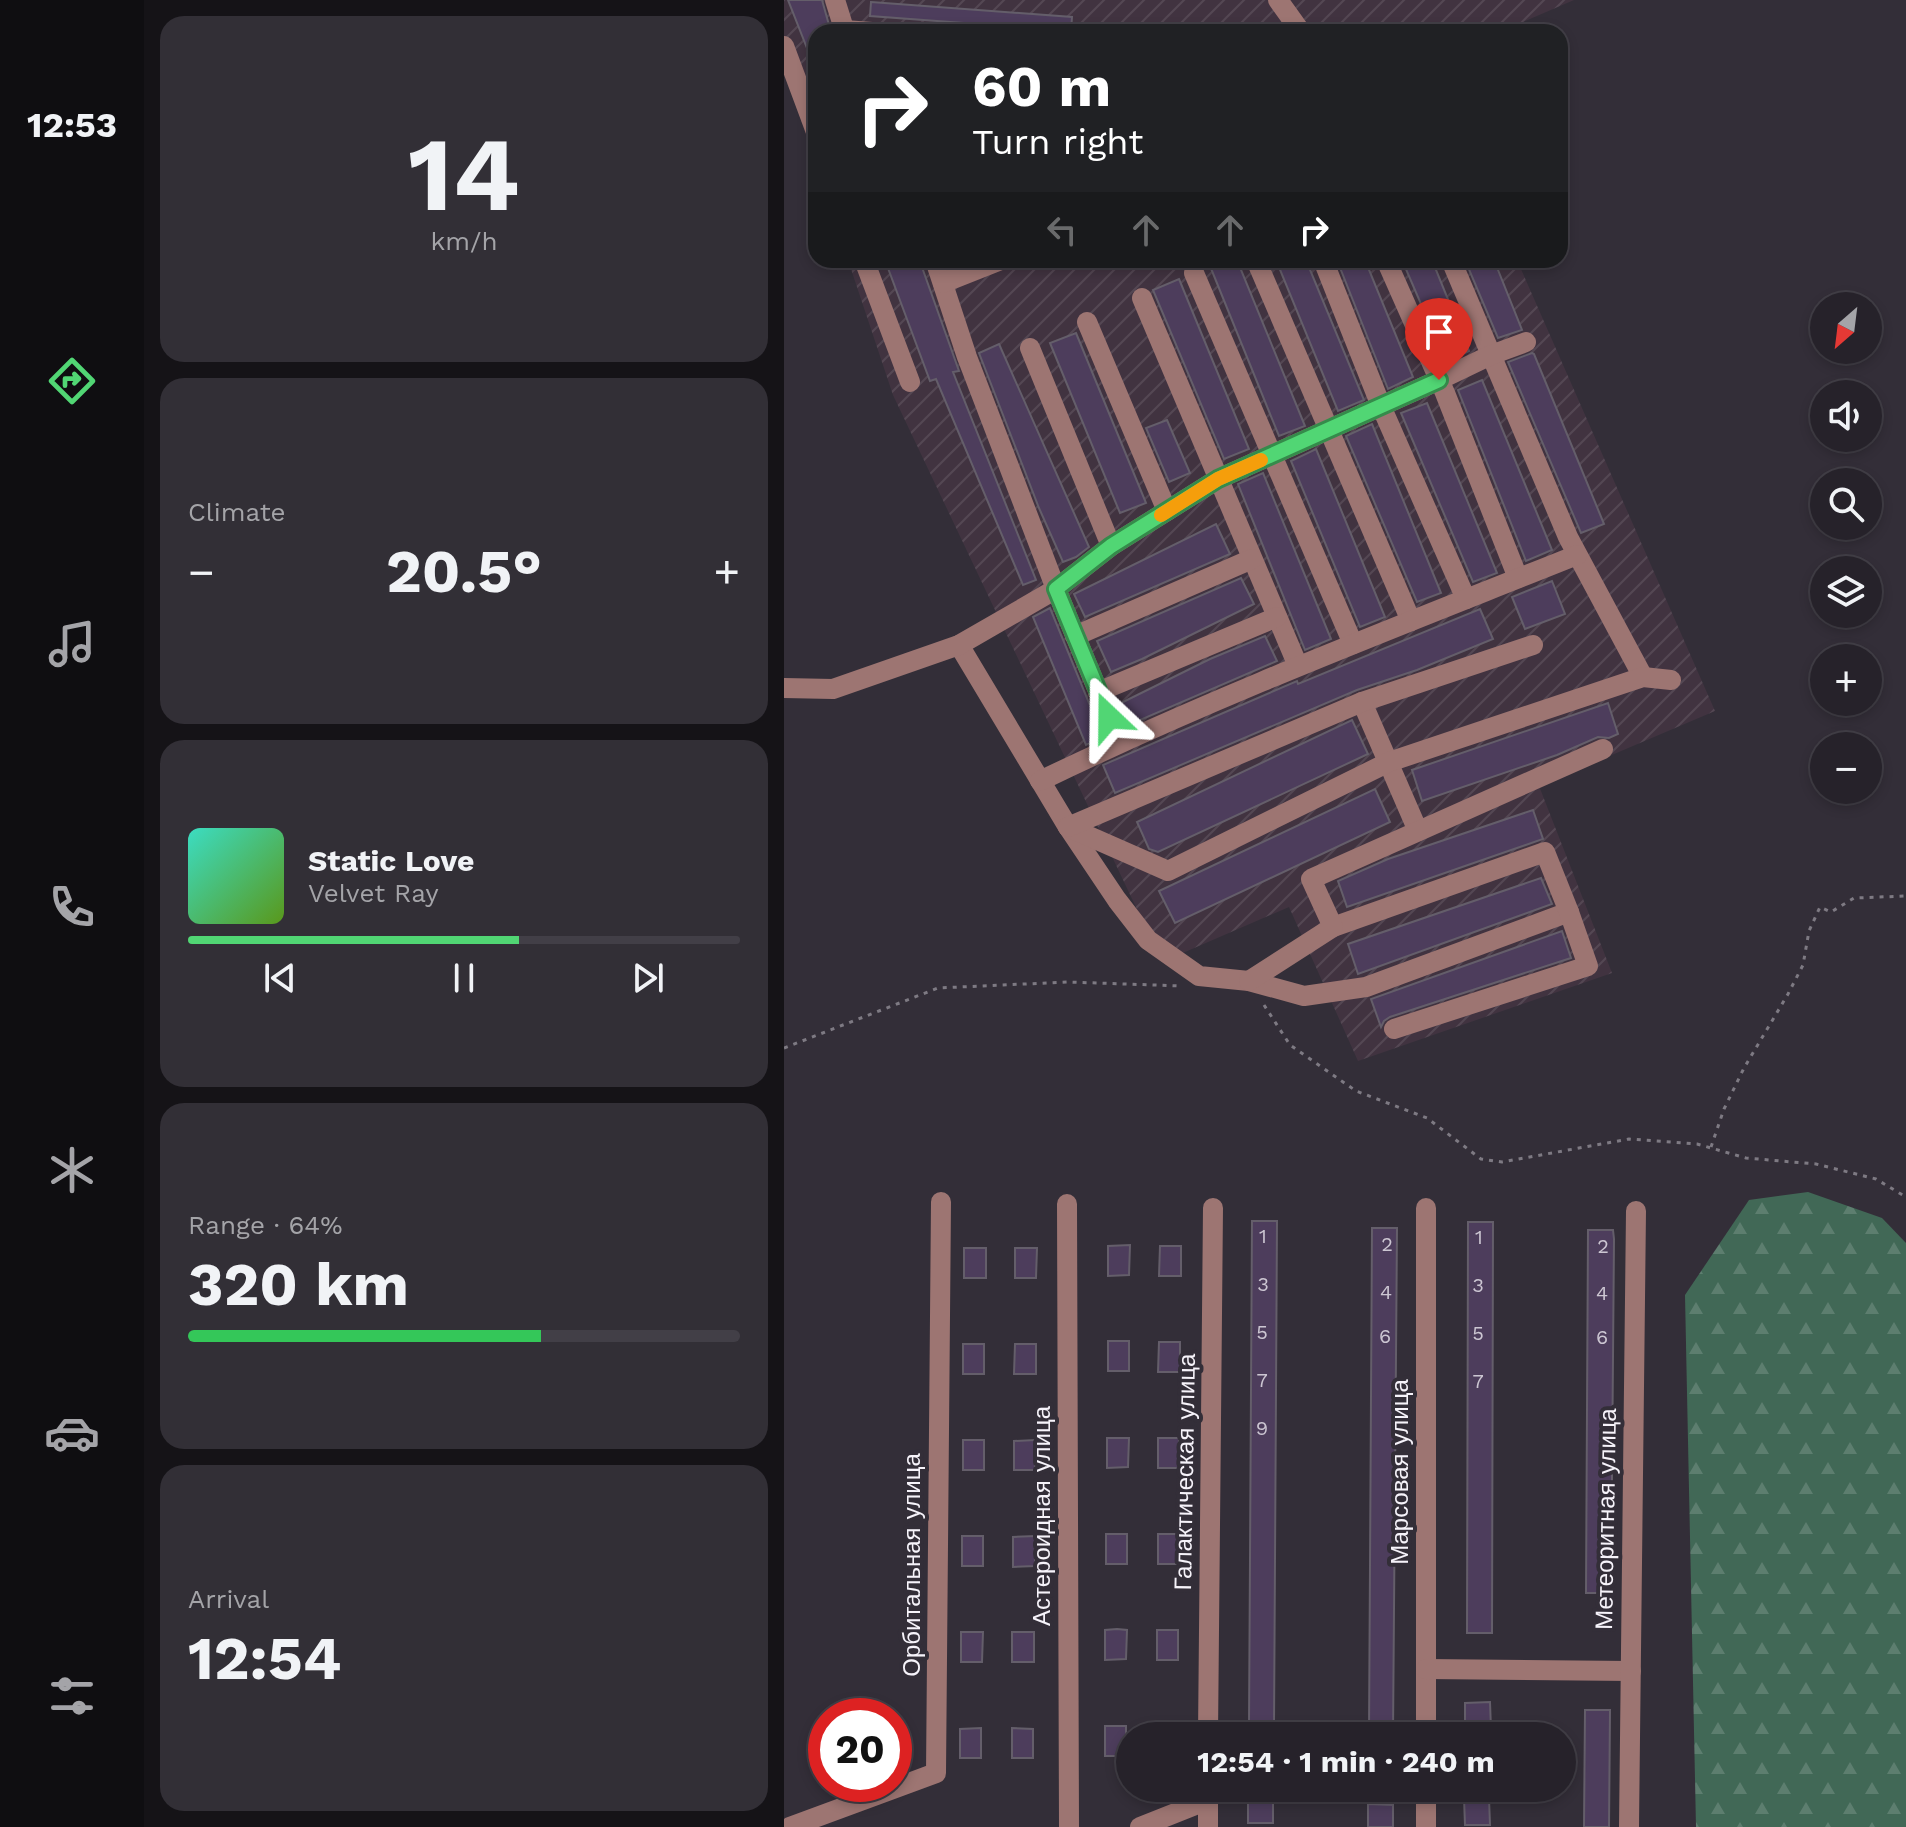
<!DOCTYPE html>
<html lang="en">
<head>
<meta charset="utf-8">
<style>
  body { margin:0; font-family:"Work Sans",sans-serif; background:#322f36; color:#f1f3f6; height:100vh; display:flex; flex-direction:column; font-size:30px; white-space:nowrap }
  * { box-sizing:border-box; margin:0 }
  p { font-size:26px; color:#a4a4a8 }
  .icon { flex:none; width:44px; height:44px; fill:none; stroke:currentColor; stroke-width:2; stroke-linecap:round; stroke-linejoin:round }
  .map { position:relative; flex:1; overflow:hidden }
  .details { display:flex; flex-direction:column; gap:16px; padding:16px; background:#151317; width:640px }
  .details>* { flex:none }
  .banner { position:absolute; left:24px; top:24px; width:760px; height:244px; border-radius:24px; box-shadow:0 4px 12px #0003,0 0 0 2px #423f47; background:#202124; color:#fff; overflow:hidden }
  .needle { width:52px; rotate:208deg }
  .tools { position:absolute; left:1026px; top:292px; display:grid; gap:16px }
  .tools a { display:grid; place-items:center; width:72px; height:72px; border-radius:50%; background:#26222a; box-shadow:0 4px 12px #0003,0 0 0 2px #423f47; font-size:40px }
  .speed { position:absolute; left:24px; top:1698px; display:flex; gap:16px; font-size:40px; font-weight:700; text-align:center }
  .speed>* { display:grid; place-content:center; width:104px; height:104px; border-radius:50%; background:#26222a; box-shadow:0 4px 12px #0003,0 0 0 2px #423f47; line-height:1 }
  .speed .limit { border:12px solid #d22; background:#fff; color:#111 }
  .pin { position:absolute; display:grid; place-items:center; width:68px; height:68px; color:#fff; margin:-82px -34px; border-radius:50% 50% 50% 0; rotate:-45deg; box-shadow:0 0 8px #0007 }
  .pin .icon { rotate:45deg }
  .me { position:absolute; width:88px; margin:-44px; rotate:337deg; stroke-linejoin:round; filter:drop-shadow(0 0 6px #0008) }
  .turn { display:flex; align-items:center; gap:28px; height:168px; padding:0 32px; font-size:36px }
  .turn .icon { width:104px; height:104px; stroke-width:2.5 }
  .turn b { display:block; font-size:56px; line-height:68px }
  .lanes { display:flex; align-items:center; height:76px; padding:0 32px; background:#0003; justify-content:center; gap:40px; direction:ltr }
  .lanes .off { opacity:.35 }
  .big { font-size:60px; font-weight:700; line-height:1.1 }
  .details .card { flex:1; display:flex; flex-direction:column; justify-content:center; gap:12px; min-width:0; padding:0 28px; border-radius:24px; background:#322f36 }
  .details .dial { align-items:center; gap:0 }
  .dial b { font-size:104px; line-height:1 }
  .song { display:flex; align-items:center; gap:24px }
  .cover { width:96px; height:96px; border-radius:12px; background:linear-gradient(135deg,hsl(170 70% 55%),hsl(90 70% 35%)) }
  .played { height:8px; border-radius:4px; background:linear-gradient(90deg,#51d674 60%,#423f47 60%) }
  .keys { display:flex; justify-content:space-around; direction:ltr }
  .heat { display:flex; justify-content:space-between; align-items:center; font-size:44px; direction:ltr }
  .charge { height:12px; border-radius:6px; background:linear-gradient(90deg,#34c759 64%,#423f47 0) }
  .trip { position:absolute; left:332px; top:1722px; width:460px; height:80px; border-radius:40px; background:#26222a; box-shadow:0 4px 12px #0003,0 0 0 2px #423f47; font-weight:700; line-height:80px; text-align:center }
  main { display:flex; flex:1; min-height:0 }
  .tabs { display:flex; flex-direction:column; width:144px; justify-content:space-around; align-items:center; background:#0f0e11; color:#a4a4a8 }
  .tabs .icon { width:56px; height:56px }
  .tabs .selected { color:#51d674 }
  .tabs b { font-size:36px; color:#f1f3f6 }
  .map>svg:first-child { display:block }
  .industrial { fill:url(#industrial-furrows) }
  .forest { fill:url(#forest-firs) }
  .building { fill:#4d3d5c; stroke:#645e6a; stroke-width:2 }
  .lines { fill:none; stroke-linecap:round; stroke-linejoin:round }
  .path { stroke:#7e7a83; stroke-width:3; stroke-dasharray:4 6; stroke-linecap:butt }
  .minor { stroke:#9d7572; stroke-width:20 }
  .route-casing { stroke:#358b4b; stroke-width:20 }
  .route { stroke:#51d674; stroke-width:14 }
  .slow { stroke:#f59e0b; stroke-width:14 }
  .labels { text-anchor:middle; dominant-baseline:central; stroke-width:8; stroke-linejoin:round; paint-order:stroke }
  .number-label { font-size:20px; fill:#ccc6d2 }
  .street-label { font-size:24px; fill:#f6f3fa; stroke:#332e38 }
</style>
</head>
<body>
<main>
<nav class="tabs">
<b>12:53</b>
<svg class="icon selected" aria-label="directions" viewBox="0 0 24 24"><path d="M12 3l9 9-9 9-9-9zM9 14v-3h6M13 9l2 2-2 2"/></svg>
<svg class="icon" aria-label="music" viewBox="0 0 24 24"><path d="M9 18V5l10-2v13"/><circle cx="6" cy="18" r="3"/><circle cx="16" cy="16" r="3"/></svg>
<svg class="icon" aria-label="phone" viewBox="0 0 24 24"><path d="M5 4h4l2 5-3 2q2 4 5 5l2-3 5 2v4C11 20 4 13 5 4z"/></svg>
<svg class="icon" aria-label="climate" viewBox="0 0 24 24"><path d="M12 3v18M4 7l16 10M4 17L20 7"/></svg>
<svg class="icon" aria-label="car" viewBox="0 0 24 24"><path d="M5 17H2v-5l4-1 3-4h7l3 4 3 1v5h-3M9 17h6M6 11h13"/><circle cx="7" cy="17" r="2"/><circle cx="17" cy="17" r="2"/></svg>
<svg class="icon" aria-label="filters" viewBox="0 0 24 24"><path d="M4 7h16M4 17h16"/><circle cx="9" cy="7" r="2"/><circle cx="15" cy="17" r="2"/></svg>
</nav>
<section class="details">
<div class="card dial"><b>14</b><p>km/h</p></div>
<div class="card"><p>Climate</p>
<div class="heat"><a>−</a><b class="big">20.5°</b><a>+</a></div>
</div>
<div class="card">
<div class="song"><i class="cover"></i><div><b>Static Love</b><p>Velvet Ray</p></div></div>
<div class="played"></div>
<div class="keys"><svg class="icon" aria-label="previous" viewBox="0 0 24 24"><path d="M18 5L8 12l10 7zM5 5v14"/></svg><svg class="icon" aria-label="pause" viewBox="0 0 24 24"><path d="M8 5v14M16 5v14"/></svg><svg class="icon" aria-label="next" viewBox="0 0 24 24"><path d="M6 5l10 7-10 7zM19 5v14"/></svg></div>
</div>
<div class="card"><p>Range · 64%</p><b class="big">320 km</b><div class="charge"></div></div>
<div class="card"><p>Arrival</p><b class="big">12:54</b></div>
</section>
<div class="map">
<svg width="1122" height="1827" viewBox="0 0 1122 1827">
  <defs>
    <pattern id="industrial-furrows" width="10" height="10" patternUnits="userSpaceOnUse" patternTransform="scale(2)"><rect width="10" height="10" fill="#413340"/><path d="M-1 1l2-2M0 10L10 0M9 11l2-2" fill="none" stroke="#544753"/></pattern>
    <pattern id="forest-firs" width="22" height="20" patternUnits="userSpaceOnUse" patternTransform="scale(2)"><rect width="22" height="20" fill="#416856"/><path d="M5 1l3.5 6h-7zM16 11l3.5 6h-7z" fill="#5d7e6f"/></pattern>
  </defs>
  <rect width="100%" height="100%" fill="#332e38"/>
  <g class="industrial">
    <path d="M0,0H790L716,32H32V165L0,69Z"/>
    <path d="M64,260H733L931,711L755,786L828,973L574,1061L505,907L378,962L109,395Z"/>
  </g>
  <path class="forest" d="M1024,1192L1098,1218L1122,1243V1827H912L901,1295L965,1200Z"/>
  <g class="building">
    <path d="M4,0H38L47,32H32V71Z"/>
    <path d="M87,2L288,17L287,31L86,16Z"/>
    <path d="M101,260H138L140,269L139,270L175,371L169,372L252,580L239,585L152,379L146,381Z"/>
    <path d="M442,260H453L521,426L495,436L426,266Z"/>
    <path d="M492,260H522L580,400L554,411Z"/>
    <path d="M553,260H581L629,377L604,389Z"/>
    <path d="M618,260H648L685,351L662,362Z"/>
    <path d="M681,260H710L738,330L714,338Z"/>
    <path d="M395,279L465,449L440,459L369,290Z"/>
    <path d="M292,333L362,503L336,513L266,343Z"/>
    <path d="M215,344L305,547L292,557L279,562L255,508L195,353Z"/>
    <path d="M748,353L750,354L820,524L797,533L724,362Z"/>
    <path d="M698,380L768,550L742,561L674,390Z"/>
    <path d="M643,403L713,573L689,582L617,413Z"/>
    <path d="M383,420L406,473L385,482L362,428Z"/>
    <path d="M588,424L657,593L633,602L562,436Z"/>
    <path d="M532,449L601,617L576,627L507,461Z"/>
    <path d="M479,473L547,639L521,650L454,484Z"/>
    <path d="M432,524L446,554L301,617L290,594Z"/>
    <path d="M457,578L470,604L358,659L327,672L313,641Z"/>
    <path d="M768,581L781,614L741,629L728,597Z"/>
    <path d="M266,608L319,737L302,745L249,617Z"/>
    <path d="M696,609L709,639L633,670L573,690L331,793L319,765L513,681L514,684Z"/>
    <path d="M481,636L493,661L347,724L337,703L426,659Z"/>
    <path d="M824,703L834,734L825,738L814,737L773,755L638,801L628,770Z"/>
    <path d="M568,720L584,754L374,852L365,849L353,822Z"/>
    <path d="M591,789L606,822L391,923L375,891Z"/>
    <path d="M749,810L759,839L563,907L554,881L604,859Z"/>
    <path d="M757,878L768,904L574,974L564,944Z"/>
    <path d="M778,931L787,958L606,1017L600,1021L597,1027L587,999Z"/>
    <path d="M468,1221H493L490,1727H465Z"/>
    <path d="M684,1222H709L708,1633H683Z"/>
    <path d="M588,1228H613L609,1736L585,1735Z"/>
    <path d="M804,1230H829L830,1239L827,1593H802Z"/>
    <path d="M346,1245L345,1275L324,1276V1246Z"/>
    <path d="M376,1246H397V1276H375Z"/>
    <rect x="180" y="1248" width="22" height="30"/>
    <path d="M231,1248H253L252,1278H231Z"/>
    <rect x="324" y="1341" width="21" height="30"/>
    <path d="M375,1342H396V1372H374Z"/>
    <rect x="179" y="1344" width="21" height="30"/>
    <path d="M231,1344H252V1374H230Z"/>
    <path d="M323,1438H345L344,1467L323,1468Z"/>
    <rect x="374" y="1438" width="21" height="30"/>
    <rect x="179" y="1440" width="21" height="30"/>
    <path d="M251,1440V1470H230V1441Z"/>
    <rect x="322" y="1534" width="21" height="30"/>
    <rect x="374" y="1534" width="21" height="30"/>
    <rect x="178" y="1536" width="21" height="30"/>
    <path d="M251,1536V1566L229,1567V1537Z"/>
    <path d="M333,1629L343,1630L342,1659L321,1660V1630Z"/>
    <rect x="373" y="1630" width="21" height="30"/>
    <path d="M177,1632H199L198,1662H177Z"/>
    <rect x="228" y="1632" width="22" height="30"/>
    <path d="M706,1702L707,1729L681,1730V1703Z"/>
    <path d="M801,1710H826L825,1827H800Z"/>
    <rect x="321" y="1726" width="21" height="30"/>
    <path d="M197,1728V1758H176V1729Z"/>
    <path d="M228,1728L249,1729V1758H228Z"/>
    <rect x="464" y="1797" width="25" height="26"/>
    <path d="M680,1798H705L706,1825H681Z"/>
    <path d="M584,1804L609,1805V1827H584Z"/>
  </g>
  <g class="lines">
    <g class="path">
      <path d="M480,1005L506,1045L572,1091L643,1118L697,1159L718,1162L845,1139L913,1144L962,1158L1032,1164L1092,1179L1122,1197"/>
      <path d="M0,1048L154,988L284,982L398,986"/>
      <path d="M927,1147L940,1109L960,1068L1004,994L1019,965L1025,931L1036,907L1047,912L1070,898L1122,896"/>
    </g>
    <g class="minor">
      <path d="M51,0L61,32"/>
      <path d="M494,0L517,32"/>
      <path d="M60,30L88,32"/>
      <path d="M0,46L32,132"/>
      <path d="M80,260L126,382"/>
      <path d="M151,260L183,357L272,589L335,742"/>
      <path d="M472,260L627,621"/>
      <path d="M539,260L597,406L682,599"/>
      <path d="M602,260L661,393L734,578"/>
      <path d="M667,260L784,537L859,677"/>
      <path d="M410,273L569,644"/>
      <path d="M159,283L217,260"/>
      <path d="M358,298L514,666"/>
      <path d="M303,322L383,511"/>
      <path d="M246,348L327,546"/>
      <path d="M291,636L468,559"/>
      <path d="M175,645L284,827L333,900L364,940L415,976L465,981L520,996L582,987L785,912"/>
      <path d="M0,688L49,689L175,645L272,589L327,546L434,479L655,380L707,355L742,342"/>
      <path d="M314,692L493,617"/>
      <path d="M578,702L634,831"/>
      <path d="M256,781C431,696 613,627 793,555"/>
      <path d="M284,827L384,871L605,762L859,677L887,680"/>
      <path d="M284,827L578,702L749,645"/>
      <path d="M549,927L761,852L785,912L804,966L610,1029"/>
      <path d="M465,981L549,927L527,879L819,749"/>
      <path d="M283,1204L285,1827"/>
      <path d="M642,1208V1736"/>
      <path d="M642,1669L847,1671"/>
      <path d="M424,1736L429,1208"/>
      <path d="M642,1788V1827"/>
      <path d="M6,1827L152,1773L157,1202"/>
      <path d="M356,1827L424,1800"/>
      <path d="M424,1827V1788"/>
      <path d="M845,1827L852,1211"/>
    </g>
  </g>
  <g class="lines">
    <defs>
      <path id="route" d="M325,717L272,589L327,546L434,479L655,380"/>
    </defs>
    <use href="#route" class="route-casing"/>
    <use href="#route" class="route"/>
    <path class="slow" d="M377,515L434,479L477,460"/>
  </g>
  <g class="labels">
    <g class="number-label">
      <text x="479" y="1236">1</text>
      <text x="695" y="1237">1</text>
      <text x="603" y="1244">2</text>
      <text x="819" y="1246">2</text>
      <text x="479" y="1284">3</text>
      <text x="694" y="1285">3</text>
      <text x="602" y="1292">4</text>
      <text x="818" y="1293">4</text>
      <text x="478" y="1332">5</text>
      <text x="694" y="1333">5</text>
      <text x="601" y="1336">6</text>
      <text x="818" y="1337">6</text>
      <text x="478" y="1380">7</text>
      <text x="694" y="1381">7</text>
      <text x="478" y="1428">9</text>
    </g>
    <g class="street-label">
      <text transform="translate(401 1472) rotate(-89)">Галактическая улица</text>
      <text transform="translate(616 1472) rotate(-90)">Марсовая улица</text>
      <text transform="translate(258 1516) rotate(-90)">Астероидная улица</text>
      <text transform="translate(822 1519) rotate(-89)">Метеоритная улица</text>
      <text transform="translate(128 1565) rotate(-90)">Орбитальная улица</text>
    </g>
  </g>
</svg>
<div class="tools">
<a><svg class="needle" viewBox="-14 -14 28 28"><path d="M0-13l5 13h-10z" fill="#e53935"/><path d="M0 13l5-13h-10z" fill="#a4a4a8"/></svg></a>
<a><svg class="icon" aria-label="sound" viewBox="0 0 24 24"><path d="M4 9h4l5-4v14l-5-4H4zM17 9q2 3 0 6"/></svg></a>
<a><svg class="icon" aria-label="search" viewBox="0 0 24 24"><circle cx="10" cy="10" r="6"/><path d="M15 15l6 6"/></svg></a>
<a><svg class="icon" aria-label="layers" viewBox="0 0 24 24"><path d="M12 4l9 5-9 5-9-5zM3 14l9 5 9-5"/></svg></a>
<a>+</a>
<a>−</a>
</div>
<div class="speed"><div class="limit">20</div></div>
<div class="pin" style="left:655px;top:380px;background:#d93025"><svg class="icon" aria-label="arrive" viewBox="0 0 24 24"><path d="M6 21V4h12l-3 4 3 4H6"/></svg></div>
<svg class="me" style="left:325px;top:717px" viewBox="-20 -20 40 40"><path d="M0-17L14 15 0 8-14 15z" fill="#51d674" stroke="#fff" stroke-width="4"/></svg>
<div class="trip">12:54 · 1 min · 240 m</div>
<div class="banner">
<div class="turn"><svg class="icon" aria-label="right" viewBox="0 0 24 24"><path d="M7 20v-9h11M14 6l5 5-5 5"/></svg><div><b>60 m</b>Turn right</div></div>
<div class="lanes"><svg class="icon off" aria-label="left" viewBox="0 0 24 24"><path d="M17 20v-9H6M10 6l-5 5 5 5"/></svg><svg class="icon off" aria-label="ahead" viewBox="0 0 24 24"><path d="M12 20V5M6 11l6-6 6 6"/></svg><svg class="icon off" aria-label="ahead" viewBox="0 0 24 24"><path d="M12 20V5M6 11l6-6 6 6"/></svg><svg class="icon" aria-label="right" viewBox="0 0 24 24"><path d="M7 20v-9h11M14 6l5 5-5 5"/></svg></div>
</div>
</div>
</main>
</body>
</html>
